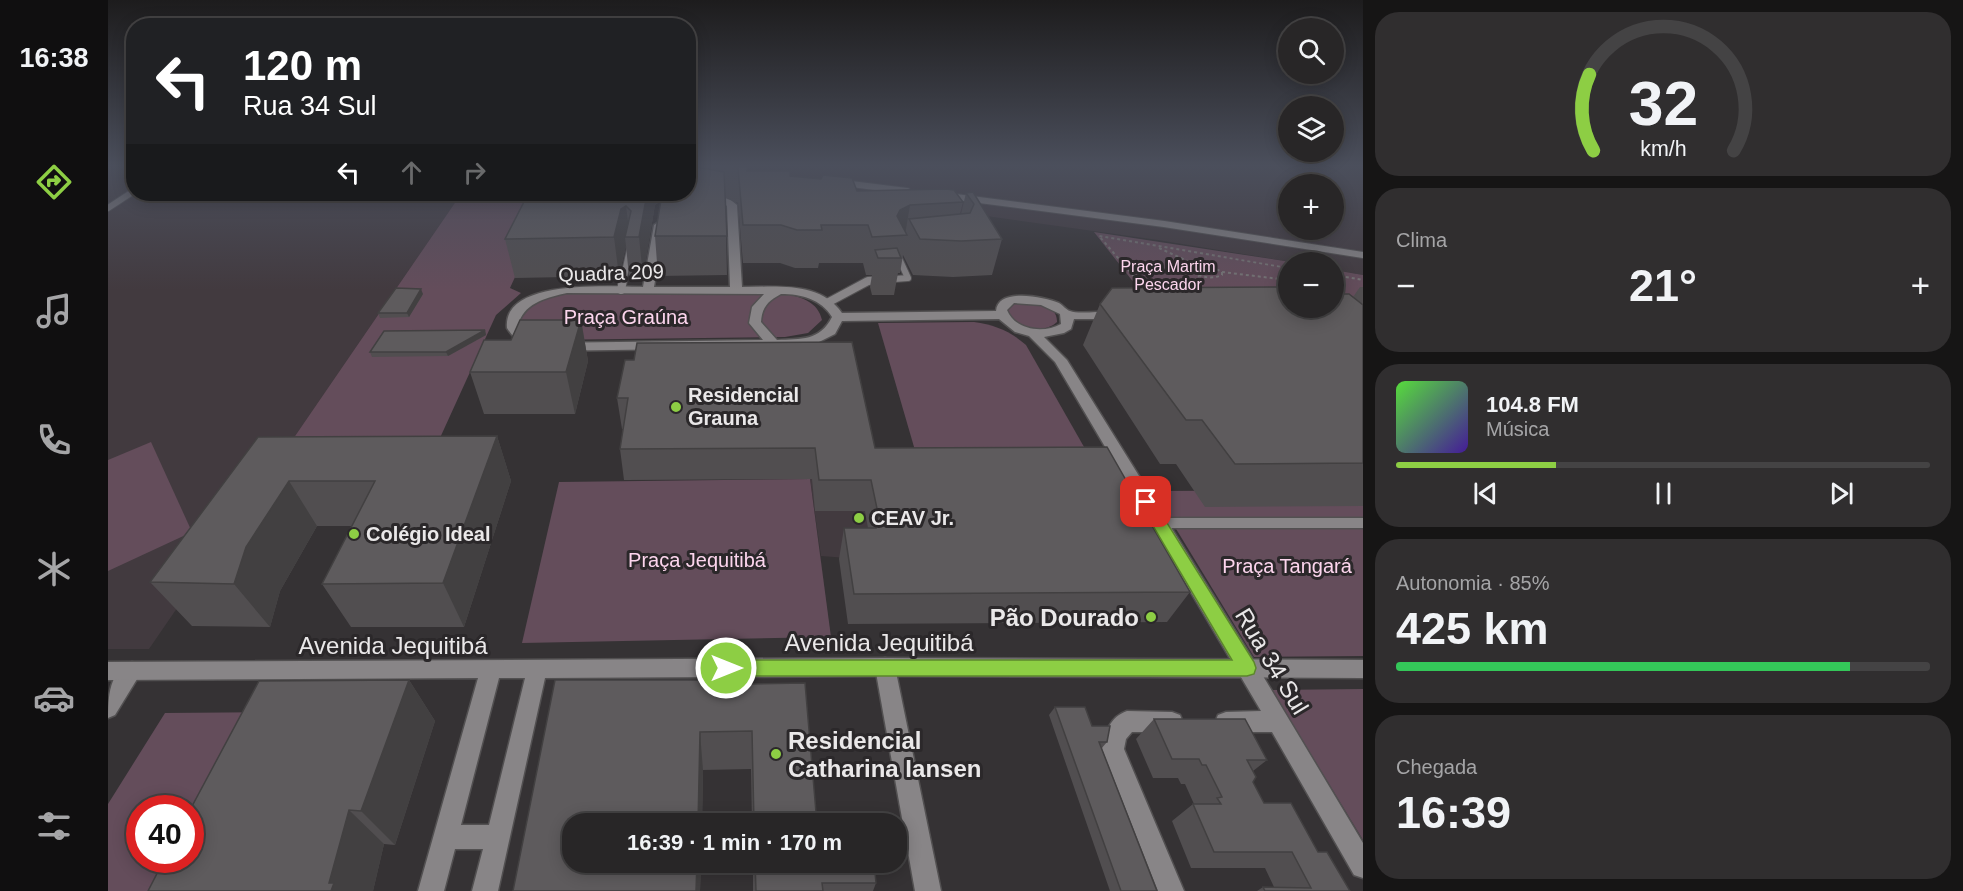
<!DOCTYPE html>
<html lang="pt">
<head>
<meta charset="utf-8">
<style>
  body { margin:0; font-family:Arial,sans-serif; background:#302e2f; color:#f1f3f6; height:100vh; display:flex; flex-direction:column; font-size:22px; white-space:nowrap }
  * { box-sizing:border-box; margin:0 }
  p { font-size:20px; color:#a5a5a7 }
  .icon { flex:none; width:33px; height:33px; fill:none; stroke:currentColor; stroke-width:2; stroke-linecap:round; stroke-linejoin:round }
  .map { position:relative; flex:1; overflow:hidden }
  .drawer { display:flex; flex-direction:column; gap:12px; padding:12px; background:#161515; width:600px }
  .drawer>* { flex:none }
  .banner { position:absolute; left:18px; top:18px; width:570px; height:183px; border-radius:24px; box-shadow:0 3px 15px #0003,0 0 0 2px #444344; background:#202124; color:#fff; overflow:hidden }
  .controls { position:absolute; left:1170px; top:18px; display:grid; gap:12px }
  .controls a { display:grid; place-items:center; width:66px; height:66px; border-radius:50%; background:#282627; box-shadow:0 3px 15px #0003,0 0 0 2px #444344; font-size:30px }
  .speed { position:absolute; left:18px; top:795px; display:flex; gap:12px; font-size:30px; font-weight:700; text-align:center }
  .speed>* { display:grid; place-content:center; width:78px; height:78px; border-radius:50%; background:#282627; box-shadow:0 3px 15px #0003,0 0 0 2px #444344; line-height:1 }
  .speed .limit { border:9px solid #d22; background:#fff; color:#111 }
  .pin { position:absolute; display:grid; place-items:center; width:51px; height:51px; color:#fff; margin:-26px; border-radius:12px; box-shadow:0 3px 9px #0006 }
  .me { position:absolute; width:66px; margin:-33px; rotate:90deg; stroke-linejoin:round; filter:drop-shadow(0 0 4px #0008) }
  .turn { display:flex; align-items:center; gap:21px; height:126px; padding:0 18px; font-size:27px }
  .turn .icon { width:78px; height:78px; stroke-width:2.5 }
  .turn b { display:block; font-size:42px; line-height:51px }
  .lanes { display:flex; align-items:center; height:57px; padding:0 18px; background:#0003; justify-content:center; gap:30px; direction:ltr }
  .lanes .off { opacity:.35 }
  .big { font-size:45px; font-weight:700; line-height:1.1 }
  .drawer .card { flex:1; display:flex; flex-direction:column; justify-content:center; gap:9px; min-width:0; padding:0 21px; border-radius:24px; background:#302e2f }
  .drawer .dial { align-items:center; gap:0 }
  .dial svg { height:156px; overflow:visible; fill:none; stroke:#444344; stroke-width:7; stroke-linecap:round; text-anchor:middle }
  .dial text { fill:#f1f3f6; stroke:none }
  .song { display:flex; align-items:center; gap:18px }
  .cover { width:72px; height:72px; border-radius:9px; background:linear-gradient(135deg,hsl(110 70% 55%),hsl(260 70% 35%)) }
  .played { height:6px; border-radius:3px; background:linear-gradient(90deg,#8dce44 30%,#444344 30%) }
  .keys { display:flex; justify-content:space-around; direction:ltr }
  .heat { display:flex; justify-content:space-between; align-items:center; font-size:33px; direction:ltr }
  .charge { height:9px; border-radius:4px; background:linear-gradient(90deg,#34c759 85%,#444344 0) }
  .trip { position:absolute; left:454px; top:813px; width:345px; height:60px; border-radius:24px; background:#282627; box-shadow:0 3px 15px #0003,0 0 0 2px #444344; font-weight:700; line-height:60px; text-align:center }
  main { display:flex; flex:1; min-height:0 }
  .tab-bar { display:flex; flex-direction:column; width:108px; justify-content:space-around; align-items:center; background:#100f10; color:#a5a5a7 }
  .tab-bar .icon { width:42px; height:42px }
  .tab-bar .active { color:#8dce44 }
  .tab-bar b { font-size:27px; color:#f1f3f6 }
  .map>svg:first-child { display:block }
  .built { fill:#423a3f; fill-rule:evenodd }
  .green { fill:#644d5b; fill-rule:evenodd }
  .lines { fill:none; stroke-linecap:round; stroke-linejoin:round }
  .lane-far2-casing { stroke:#525051; stroke-width:8 }
  .lane-far1-casing { stroke:#525051; stroke-width:10 }
  .lane-casing { stroke:#525051; stroke-width:13 }
  .street-casing { stroke:#525051; stroke-width:3 }
  .secondary-casing { stroke:#525051; stroke-width:3 }
  .path-far1 { stroke:#767475; stroke-width:2; stroke-dasharray:3 3; stroke-linecap:butt }
  .path { stroke:#767475; stroke-width:3; stroke-dasharray:4 4; stroke-linecap:butt }
  .lane-far2 { stroke:#888587; stroke-width:6 }
  .lane-far1 { stroke:#888587; stroke-width:8 }
  .lane { stroke:#888587; stroke-width:10 }
  .street { fill:#888587; fill-rule:evenodd }
  .secondary { fill:#888587; fill-rule:evenodd }
  .wall { fill:#514e50 }
  .shaded-wall { fill:#424041 }
  .building { fill:#5e5b5d; stroke:#424041; stroke-width:1.5 }
  .route { fill:#8dce44; stroke:#5c862c; stroke-width:1.5 }
  .poi-dot { fill:#8dce44; stroke:#2b282a; stroke-width:2 }
  .labels { text-anchor:middle; dominant-baseline:central; stroke-width:6; stroke-linejoin:round; paint-order:stroke }
  .far-park-label { font-size:16px; fill:#fcd5ed; stroke:#2b282a }
  .street-label { font-size:20px; fill:#eae8e9; stroke:#2b282a }
  .park-label { font-size:20px; fill:#fcd5ed; stroke:#2b282a }
  .poi-label { font-size:20px; font-weight:bold; fill:#eae8e9; stroke:#2b282a; text-anchor:start }
  .near-poi-label { font-size:24px; font-weight:bold; fill:#eae8e9; stroke:#2b282a; text-anchor:end }
  .near-street-label { font-size:24px; fill:#eae8e9; stroke:#2b282a }
</style>
</head>
<body>
<main>
<nav class="tab-bar">
<b>16:38</b>
<svg class="icon active" aria-label="directions" viewBox="0 0 24 24"><path d="M12 3l9 9-9 9-9-9zM9 14v-3h6M13 9l2 2-2 2"/></svg>
<svg class="icon" aria-label="music" viewBox="0 0 24 24"><path d="M9 18V5l10-2v13"/><circle cx="6" cy="18" r="3"/><circle cx="16" cy="16" r="3"/></svg>
<svg class="icon" aria-label="phone" viewBox="0 0 24 24"><path d="M5 4h4l2 5-3 2q2 4 5 5l2-3 5 2v4C11 20 4 13 5 4z"/></svg>
<svg class="icon" aria-label="climate" viewBox="0 0 24 24"><path d="M12 3v18M4 7l16 10M4 17L20 7"/></svg>
<svg class="icon" aria-label="car" viewBox="0 0 24 24"><path d="M5 17H2v-5l4-1 3-4h7l3 4 3 1v5h-3M9 17h6M6 11h13"/><circle cx="7" cy="17" r="2"/><circle cx="17" cy="17" r="2"/></svg>
<svg class="icon" aria-label="filters" viewBox="0 0 24 24"><path d="M4 7h16M4 17h16"/><circle cx="9" cy="7" r="2"/><circle cx="15" cy="17" r="2"/></svg>
</nav>
<div class="map">
<svg width="1255" height="891" viewBox="0 0 1255 891">
  <rect width="100%" height="100%" fill="#353234"/>
  <g class="built">
    <path d="M0,166H25L26,194H353L41,649H0Z"/>
    <path d="M580,166H1255V275L1226,270V262H1183L1050,240L864,214L677,192ZM1180,184H1226V230H1180Z"/>
    <path d="M702,479H783L806,563L713,556Z"/>
  </g>
  <g class="green">
    <path d="M353,194H445L402,288L413,293L388,315L316,473L161,474Z"/>
    <path d="M986,232L1183,262H1180V306L1045,307Z"/>
    <path d="M1226,270L1255,275V306H1226Z"/>
    <path d="M450,294H677C694,297 710,302 714,320L700,333L677,337L432,340L411,325C414,304 432,300 450,294Z"/>
    <path d="M912,302C926,303 950,304 949,322C937,333 919,329 906,322L898,309L905,303Z"/>
    <path d="M866,322C887,325 902,331 918,345L988,468L813,471L770,323Z"/>
    <path d="M43,442L84,532L0,571V460Z"/>
    <path d="M702,479L723,637L414,643L451,482Z"/>
    <path d="M1255,490V656L1146,657L1045,491Z"/>
    <path d="M1255,689V840L1164,690Z"/>
    <path d="M188,712L102,891H0V804L57,713ZM32,808H82V860H32Z"/>
  </g>
  <g class="lines">
    <defs>
      <g id="lane-far2">
        <path d="M735,183L799,191"/>
        <path d="M840,196L1056,224L1255,255"/>
        <path d="M0,208L26,191"/>
        <path d="M515,281L522,249"/>
        <path d="M759,281L800,278L789,254"/>
      </g>
      <g id="lane-far1">
        <path d="M513,290L515,280"/>
        <path d="M719,303L760,281L774,280"/>
      </g>
      <path id="lane" d="M1051,523H1255"/>
      <g id="street">
        <path d="M597,196L619,197L629,205L634,287C668,287 712,281 734,313L888,311C890,287 936,297 951,303C955,305 958,310 962,311C971,315 998,310 1010,312V318L1006,319H966L963,329L956,333L936,337L959,360L1146,661L1255,843V878L1246,875L1164,732H1118L1110,729L1107,722L1110,715L1118,712L1153,711L947,362L921,336L907,332L891,319L734,321L727,334L701,347L437,351C421,348 408,343 399,328C394,278 505,287 535,287L546,225L551,222L556,225L546,287H622L619,206L614,202L594,201L592,199ZM459,293L656,294L644,307L641,323L655,340L437,343C424,341 413,335 411,322C418,302 441,297 459,293ZM673,294C693,294 713,299 724,317C712,341 693,339 669,340L653,322C654,307 660,301 673,294ZM906,303L933,305L952,314L953,324C935,334 907,330 899,310Z"/>
        <path d="M777,658L784,660L787,667L833,891H807L767,667L770,660Z"/>
        <path d="M24,662L31,664L34,671L7,715L0,718C0,698 1,670 24,662Z"/>
        <path d="M1019,711L1064,712L1072,715L1075,722L1072,729L1064,732H1024L1018,739L1016,749L1076,891H1050L994,749C997,732 1002,717 1019,711Z"/>
      </g>
      <path id="secondary" d="M777,658L1255,660V678L777,676L437,678L390,891H364L375,849H347L336,891H310L370,678L0,680V662ZM391,678H417L381,825H353Z"/>
    </defs>
    <use href="#lane-far2" class="lane-far2-casing"/>
    <use href="#lane-far1" class="lane-far1-casing"/>
    <use href="#lane" class="lane-casing"/>
    <use href="#street" class="street-casing"/>
    <use href="#secondary" class="secondary-casing"/>
    <g class="path-far1">
      <path d="M1051,248L1086,264"/>
      <path d="M1086,264H1098L1114,272V275C1102,280 1091,277 1081,269Z"/>
      <path d="M1114,272L1180,280"/>
      <path d="M1226,275L1255,280"/>
      <path d="M1030,281L991,236L1180,268"/>
      <path d="M1086,281L1091,276"/>
    </g>
    <g class="path">
      <path d="M1028,280L1037,290"/>
      <path d="M1070,290L1087,280"/>
    </g>
    <use href="#lane-far2" class="lane-far2"/>
    <use href="#lane-far1" class="lane-far1"/>
    <use href="#lane" class="lane"/>
    <use href="#street" class="street"/>
    <use href="#secondary" class="secondary"/>
  </g>
  <g class="wall">
    <path d="M580,166H639V171L682,176L749,191L855,202L852,214H853L858,193L894,239L884,275L845,277L805,275L795,255L792,273H790L786,295H764L762,287L764,275H758L755,263H711L710,268H687L672,263H635L630,203L617,198L619,275L550,276L547,236L553,201L547,205L535,276H521L518,246L511,276L407,278L397,239L420,194H580Z"/>
    <path d="M1252,287H1255V506L1097,507L1068,464H1052L975,345L992,304L1180,308L1245,297Z"/>
    <path d="M315,294L301,317L272,318L270,313Z"/>
    <path d="M473,320L480,361L467,414H376L362,372L403,340Z"/>
    <path d="M377,330L378,335L340,356L264,357L262,352Z"/>
    <path d="M517,360L767,448L1082,592L1059,622L740,624L731,559L736,528H760L757,511H707L704,479L516,480L512,449L515,429H514L509,398Z"/>
    <path d="M389,436L403,481L356,627H243L214,584L244,526H209L172,591L162,627L84,626L42,582L150,437Z"/>
    <path d="M301,680L327,721L287,845L276,844L265,891H40Z"/>
    <path d="M447,680H638V684L697,683L709,824H644L643,769L595,770L594,824H465V862H593L592,891H405Z"/>
    <path d="M947,707L984,726L999,742L993,749L1049,891H1002L941,715Z"/>
    <path d="M1046,719L1159,760L1145,771V782L1156,803L1210,852L1242,891H1149L1155,887H1166L1157,868H1083L1064,821L1085,804H1086L1077,784H1073L1070,778H1045L1028,739Z"/>
    <path d="M645,862H766L768,883L765,891H645Z"/>
  </g>
  <g class="shaded-wall">
    <path d="M539,194H573L557,198L547,205L535,276L531,237Z"/>
    <path d="M802,205L797,235L789,216L792,210Z"/>
    <path d="M518,206L522,237H517L518,246L511,276L506,237L513,209Z"/>
    <path d="M313,289L315,294L301,317L299,313Z"/>
    <path d="M473,320L480,361L467,414L458,372Z"/>
    <path d="M377,330L378,335L340,356L338,352Z"/>
    <path d="M389,436L403,481L356,627L335,583Z"/>
    <path d="M181,481L209,526L172,591L162,627L126,584L138,547Z"/>
    <path d="M301,680L327,721L287,845L253,811Z"/>
    <path d="M592,732L595,770L594,824H590Z"/>
    <path d="M241,810L276,844L265,891H223L221,883Z"/>
    <path d="M589,862H593L592,891H588Z"/>
  </g>
  <g class="building">
    <path d="M625,166H639V171H682V176L713,179L715,175L744,178L749,191L838,189L846,190L855,202L802,205L792,210L789,216L799,235L764,237L760,225H713L714,230H689L673,225H635L630,168Z"/>
    <path d="M588,167L616,172L619,236H547L554,194H580V168Z"/>
    <path d="M865,192L894,239L853,241L812,239L801,219L862,213L866,204L858,193Z"/>
    <path d="M420,194H539L531,237H517L523,211L518,206L513,209L506,237L397,239Z"/>
    <path d="M789,248L793,258H770L767,250Z"/>
    <path d="M1169,287L1180,291V308H1226V294H1241L1255,305V463L1127,464L1094,420H1078L992,304L1004,288Z"/>
    <path d="M288,288L313,289L299,313H270Z"/>
    <path d="M412,320H473L458,372H362L376,340H403Z"/>
    <path d="M377,330L338,352H262L276,331Z"/>
    <path d="M744,342L767,448L999,447L1082,592L746,594L736,528H768L766,518H771L763,480H711L707,448L512,449L520,398H509L517,360H526L529,343Z"/>
    <path d="M389,436L335,583L214,584L267,481H181L138,547L126,584L42,582L150,437Z"/>
    <path d="M301,680L253,811L241,810L221,883H226L223,891H40L56,860H82V810L151,681Z"/>
    <path d="M447,680H638V684L697,683L709,824H646L644,731L592,732L590,824H465V862H589L588,891H405Z"/>
    <path d="M947,707H977L984,726H1002L999,742H991L1049,891H1013Z"/>
    <path d="M1046,719H1137L1159,760H1139L1148,777L1145,782L1156,803H1183L1210,852H1219L1242,891H1157L1155,887L1203,888L1184,852H1106L1085,804H1113L1109,798L1114,797L1098,765H1094L1091,759H1064Z"/>
    <path d="M647,862H766L768,883H714L715,891H648Z"/>
  </g>
  <linearGradient id="sky" x2="0" y2="1"><stop stop-color="#1d1c1d"/><stop offset="0.57" stop-color="#4b4f5c"/><stop offset="1" stop-color="#4b4f5c" stop-opacity="0"/></linearGradient>
  <rect width="1255" height="290" fill="url(#sky)"/>
  <path class="route" d="M1038,497L1044,499L1146,662L1148,668L1146,674L1139,676H618L612,674L609,668L612,662L618,660H1124L1031,502L1033,499Z"/>
  <g class="poi-dot">
    <circle cx="568" cy="407" r="6"/>
    <circle cx="751" cy="518" r="6"/>
    <circle cx="246" cy="534" r="6"/>
    <circle cx="1043" cy="617" r="6"/>
    <circle cx="668" cy="754" r="6"/>
  </g>
  <g class="labels">
    <g class="far-park-label">
      <text x="1060" y="266">Praça Martim<tspan x="1060" dy="18">Pescador</tspan></text>
    </g>
    <g class="street-label">
      <text transform="translate(503 273) rotate(-2)">Quadra 209</text>
    </g>
    <g class="park-label">
      <text x="518" y="317">Praça Graúna</text>
      <text x="589" y="560">Praça Jequitibá</text>
      <text x="1179" y="566">Praça Tangará</text>
    </g>
    <g class="poi-label">
      <text x="580" y="395">Residencial<tspan x="580" dy="23">Grauna</tspan></text>
      <text x="763" y="518">CEAV Jr.</text>
      <text x="258" y="534">Colégio Ideal</text>
    </g>
    <g class="near-poi-label">
      <text x="1031" y="617">Pão Dourado</text>
      <text x="680" y="740" text-anchor="start">Residencial<tspan x="680" dy="28">Catharina Iansen</tspan></text>
    </g>
    <g class="near-street-label">
      <text x="771" y="642">Avenida Jequitibá</text>
      <text x="285" y="645">Avenida Jequitibá</text>
      <text transform="translate(1164 661) rotate(59)">Rua 34 Sul</text>
    </g>
  </g>
</svg>
<div class="controls">
<a><svg class="icon" aria-label="search" viewBox="0 0 24 24"><circle cx="10" cy="10" r="6"/><path d="M15 15l6 6"/></svg></a>
<a><svg class="icon" aria-label="layers" viewBox="0 0 24 24"><path d="M12 4l9 5-9 5-9-5zM3 14l9 5 9-5"/></svg></a>
<a>+</a>
<a>−</a>
</div>
<div class="speed"><div class="limit">40</div></div>
<div class="pin" style="left:1038px;top:502px;background:#d93025"><svg class="icon" aria-label="arrive" viewBox="0 0 24 24"><path d="M6 21V4h12l-3 4 3 4H6"/></svg></div>
<svg class="me" style="left:618px;top:668px" viewBox="-20 -20 40 40"><circle r="17" fill="#8dce44" stroke="#fff" stroke-width="3"/><path d="M0-11L8 9 0 5-8 9z" fill="#fff"/></svg>
<div class="trip">16:39 · 1 min · 170 m</div>
<div class="banner">
<div class="turn"><svg class="icon" aria-label="left" viewBox="0 0 24 24"><path d="M17 20v-9H6M10 6l-5 5 5 5"/></svg><div><b>120 m</b>Rua 34 Sul</div></div>
<div class="lanes"><svg class="icon" aria-label="left" viewBox="0 0 24 24"><path d="M17 20v-9H6M10 6l-5 5 5 5"/></svg><svg class="icon off" aria-label="ahead" viewBox="0 0 24 24"><path d="M12 20V5M6 11l6-6 6 6"/></svg><svg class="icon off" aria-label="right" viewBox="0 0 24 24"><path d="M7 20v-9h11M14 6l5 5-5 5"/></svg></div>
</div>
</div>
<section class="drawer">
<div class="card dial"><svg viewBox="0 0 100 80">
<path d="M14 69A42 42 0 1 1 86 69"/>
<path d="M14 69A42 42 0 0 1 12 30" stroke="#8dce44"/>
<text x="50" y="56" font-size="32" font-weight="700">32</text>
<text x="50" y="72" font-size="11">km/h</text>
</svg></div>
<div class="card"><p>Clima</p>
<div class="heat"><a>−</a><b class="big">21°</b><a>+</a></div>
</div>
<div class="card">
<div class="song"><i class="cover"></i><div><b>104.8 FM</b><p>Música</p></div></div>
<div class="played"></div>
<div class="keys"><svg class="icon" aria-label="previous" viewBox="0 0 24 24"><path d="M18 5L8 12l10 7zM5 5v14"/></svg><svg class="icon" aria-label="pause" viewBox="0 0 24 24"><path d="M8 5v14M16 5v14"/></svg><svg class="icon" aria-label="next" viewBox="0 0 24 24"><path d="M6 5l10 7-10 7zM19 5v14"/></svg></div>
</div>
<div class="card"><p>Autonomia · 85%</p><b class="big">425 km</b><div class="charge"></div></div>
<div class="card"><p>Chegada</p><b class="big">16:39</b></div>
</section>
</main>
</body>
</html>
